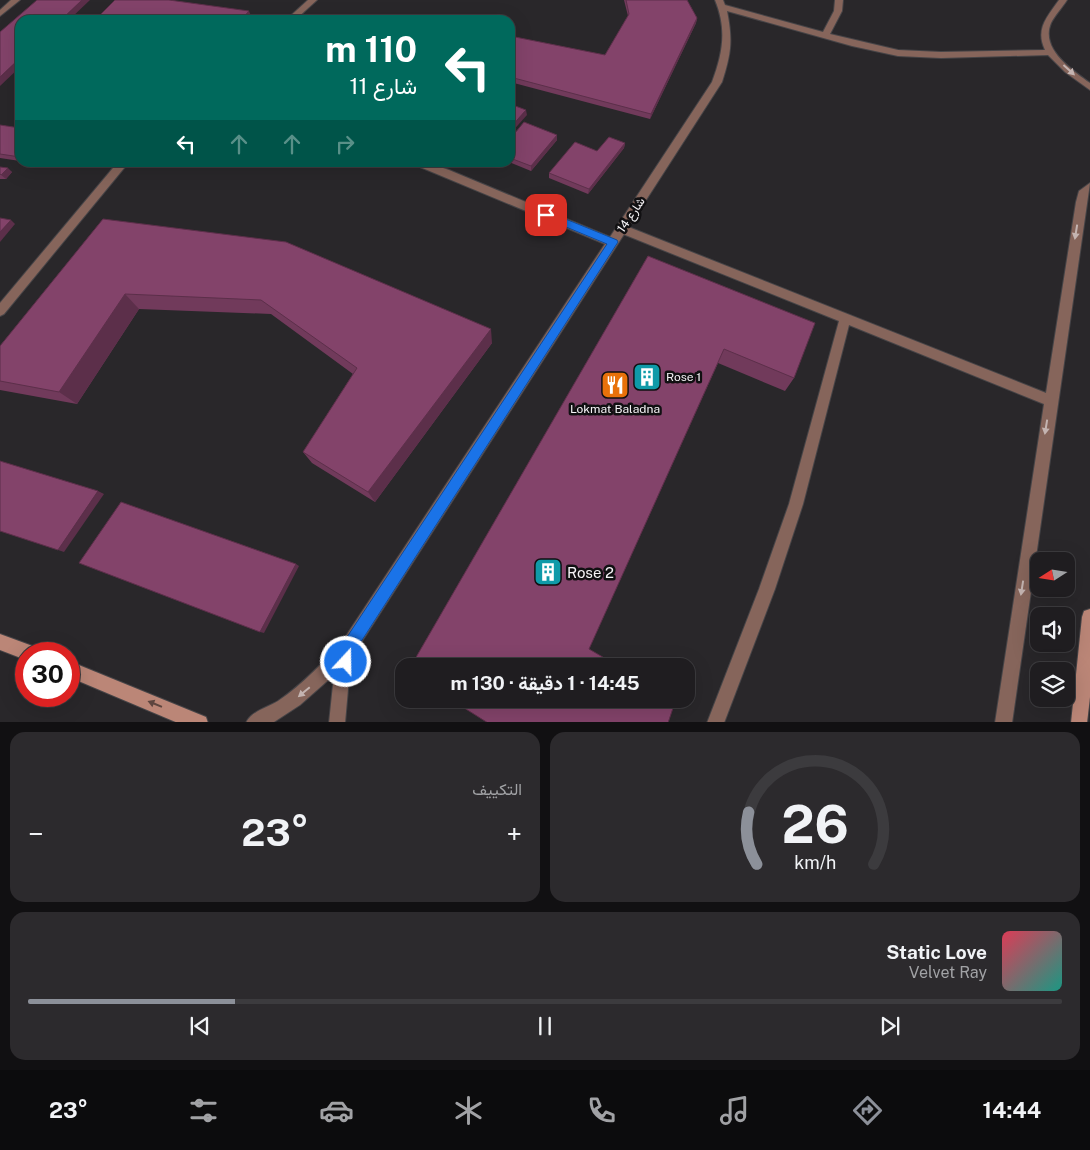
<!DOCTYPE html>
<html lang="ar">
<head>
<meta charset="utf-8">
<style>
  body { margin:0; font-family:"Public Sans",Vazirmatn,sans-serif; background:#2c2a2d; color:#f1f3f6; direction:rtl; height:100vh; display:flex; flex-direction:column; font-size:19px; white-space:nowrap }
  * { box-sizing:border-box; margin:0 }
  p { font-size:16px; color:#a1a2a5 }
  .icon { flex:none; width:28px; height:28px; fill:none; stroke:currentColor; stroke-width:2; stroke-linecap:round; stroke-linejoin:round }
  .map { position:relative; height:722px; overflow:hidden; direction:ltr }
  .side { display:flex; flex-direction:column; gap:10px; padding:10px; background:#111012; flex:1 }
  .side>* { flex:none }
  .hud { position:absolute; left:15px; top:15px; width:500px; height:152px; border-radius:15px; box-shadow:0 5px 20px #0002,0 0 0 1px #3c3b3e; direction:rtl; background:#00695c; color:#fff; overflow:hidden }
  .needle { width:32px; rotate:258deg }
  .controls { position:absolute; left:1030px; top:552px; display:grid; gap:10px }
  .controls a { display:grid; place-items:center; width:45px; height:45px; border-radius:10px; background:#1f1d20; box-shadow:0 5px 20px #0002,0 0 0 1px #3c3b3e; font-size:25px }
  .speed { position:absolute; left:15px; top:642px; display:flex; gap:10px; font-size:25px; font-weight:700; text-align:center }
  .speed>* { display:grid; place-content:center; width:65px; height:65px; border-radius:50%; background:#1f1d20; box-shadow:0 5px 20px #0002,0 0 0 1px #3c3b3e; line-height:1 }
  .speed .limit { border:8px solid #d22; background:#fff; color:#111 }
  .pin { position:absolute; display:grid; place-items:center; width:42px; height:42px; color:#fff; margin:-21px; border-radius:10px; box-shadow:0 2px 8px #0006 }
  .me { position:absolute; width:55px; margin:-28px; rotate:21deg; stroke-linejoin:round; filter:drop-shadow(0 0 4px #0008) }
  .turn { display:flex; align-items:center; gap:18px; height:105px; padding:0 15px; font-size:22px }
  .turn .icon { width:65px; height:65px; stroke-width:2.5 }
  .turn b { display:block; font-size:35px; line-height:42px }
  .lanes { display:flex; align-items:center; height:48px; padding:0 15px; background:#0003; justify-content:center; gap:25px; direction:ltr }
  .lanes .off { opacity:.35 }
  .big { font-size:38px; font-weight:700; line-height:1.1 }
  .side .tile { flex:1; display:flex; flex-direction:column; justify-content:center; gap:8px; min-width:0; padding:0 18px; border-radius:15px; background:#2c2a2d }
  .side .dial { align-items:center; gap:0 }
  .dial svg { height:130px; overflow:visible; fill:none; stroke:#3c3b3e; stroke-width:7; stroke-linecap:round; text-anchor:middle }
  .dial text { fill:#f1f3f6; stroke:none }
  .song { display:flex; align-items:center; gap:15px }
  .cover { width:60px; height:60px; border-radius:8px; background:linear-gradient(135deg,hsl(350 70% 55%),hsl(170 70% 35%)) }
  .played { height:5px; border-radius:2px; background:linear-gradient(90deg,#8c9099 20%,#3c3b3e 20%) }
  .keys { display:flex; justify-content:space-around; direction:ltr }
  .heat { display:flex; justify-content:space-between; align-items:center; font-size:28px; direction:ltr }
  .side .tiles { flex:1; display:grid; gap:10px; grid-template-columns:1fr 1fr }
  .tile:last-child { grid-column:span 2 }
  .trip { position:absolute; left:395px; top:658px; width:300px; height:50px; border-radius:15px; background:#1f1d20; box-shadow:0 5px 20px #0002,0 0 0 1px #3c3b3e; font-weight:700; line-height:50px; text-align:center; direction:rtl }
  .menu { display:flex; height:80px; justify-content:space-around; align-items:center; background:#0c0c0d; color:#a1a2a5 }
  .menu .icon { width:35px; height:35px }
  .menu .selected { color:#8c9099 }
  .menu b { font-size:22px; color:#f1f3f6 }
  .map>svg:first-child { display:block }
  .lines { fill:none; stroke-linecap:round; stroke-linejoin:round }
  .lane-casing { stroke:#464447; stroke-width:2 }
  .street-casing { stroke:#464447; stroke-width:2 }
  .secondary-casing { stroke:#464447; stroke-width:2 }
  .lane { fill:#86655b; fill-rule:evenodd }
  .street { fill:#86655b; fill-rule:evenodd }
  .secondary { fill:#bb8677; fill-rule:evenodd }
  .wall { fill:#713a5b }
  .shaded-wall { fill:#5c2f4a }
  .building { fill:#83436a; stroke:#5c2f4a }
  .oneway { fill:#c4b4b1 }
  .oneway2 { fill:#5d453f }
  .route { fill:#1a73e8; stroke:#114b97 }
  .labels { text-anchor:middle; dominant-baseline:central; stroke-width:5; stroke-linejoin:round; paint-order:stroke }
  .street-label { font-size:12px; fill:#f6f4f7; stroke:#111012 }
  .poi-label { font-size:12px; fill:#f6f4f7; stroke:#111012; text-anchor:start }
  .near-poi-label { font-size:15px; fill:#f6f4f7; stroke:#111012; text-anchor:start }
</style>
</head>
<body>
<div class="map">
<svg width="1090" height="723" viewBox="0 0 1090 723">
  <rect width="100%" height="100%" fill="#29272a"/>
  <g class="lines">
    <defs>
      <g id="lane">
        <path d="M11,0H20L0,16V10Z"/>
        <path d="M1090,183L1012,723H995L1044,404L849,325L803,504L775,589L724,723H707L759,589L789,504L839,321L618,232L617,229L618,226H626L1046,393L1076,202L1079,191Z"/>
      </g>
      <g id="street">
        <path d="M308,0H317L295,20H286Z"/>
        <path d="M715,0H723L725,5L823,32L834,11L835,0H843L842,11L830,34L898,50L941,52L1045,50C1035,29 1047,17 1059,0H1067C1062,8 1055,15 1051,23C1040,49 1072,70 1090,83V90L1065,72L1048,55L941,58L898,56L852,46L727,11C733,41 731,54 722,82L357,649L349,678L345,723H329L334,675L300,705L274,722L246,723C250,712 268,707 278,701C303,684 324,662 344,639L605,244L408,162H425L449,170L610,237L712,82C723,53 727,29 715,0Z"/>
        <path d="M118,162H129L4,314L0,316V303Z"/>
      </g>
      <g id="secondary">
        <path d="M1090,609V697L1087,723H1071L1082,617L1084,611Z"/>
        <path d="M0,634L38,648L40,654H26V660L0,650Z"/>
        <path d="M69,661L206,717L208,723H178L69,677Z"/>
      </g>
    </defs>
    <use href="#lane" class="lane-casing"/>
    <use href="#street" class="street-casing"/>
    <use href="#secondary" class="secondary-casing"/>
    <use href="#lane" class="lane"/>
    <use href="#street" class="street"/>
    <use href="#secondary" class="secondary"/>
  </g>
  <g class="wall">
    <path d="M624,0H687L697,18L696,23L650,119L510,82V36L605,55L628,16Z"/>
    <path d="M251,16L247,20H100L98,17Z"/>
    <path d="M0,125L20,128V161L0,158Z"/>
    <path d="M557,135V140L531,171L509,162L510,139Z"/>
    <path d="M625,143L624,148L588,194L549,178V173L597,151Z"/>
    <path d="M30,162H72L67,168Z"/>
    <path d="M0,167L12,172L6,179H0Z"/>
    <path d="M103,219L492,343L375,502L312,463L303,452L353,374L271,314L139,309L77,404L0,390V346Z"/>
    <path d="M648,256L794,378L785,391L718,363L589,649L411,666Z"/>
  </g>
  <g class="shaded-wall">
    <path d="M82,0H90L69,20H61Z"/>
    <path d="M249,11L251,16L247,20H241Z"/>
    <path d="M697,18L696,23L650,119L651,114Z"/>
    <path d="M20,58V67L0,86V77Z"/>
    <path d="M526,110L527,115L510,134V128Z"/>
    <path d="M557,135V140L531,171V166Z"/>
    <path d="M625,143L624,148L588,194L589,189Z"/>
    <path d="M63,162H72L67,168Z"/>
    <path d="M8,168L12,172L6,179L1,175Z"/>
    <path d="M11,220L15,224L0,242V232Z"/>
    <path d="M125,294L139,309L77,404L59,392Z"/>
    <path d="M491,329L492,343L375,502L368,492Z"/>
    <path d="M98,491L104,494L64,552L58,550Z"/>
    <path d="M296,564L299,566L264,633L260,632Z"/>
  </g>
  <g class="building">
    <path d="M37,0H82L61,20H20V58L0,77V32Z"/>
    <path d="M115,0H169L249,11L241,20H123L98,17Z"/>
    <path d="M626,0H687L697,18L651,114L510,77V36L605,55L629,14Z"/>
    <path d="M510,104L526,110L510,128Z"/>
    <path d="M524,122L557,135L531,166L510,158V139Z"/>
    <path d="M0,125L20,128V157L0,154Z"/>
    <path d="M609,137L625,143L589,189L549,173L575,142L597,151Z"/>
    <path d="M0,167L8,168L1,175L0,174Z"/>
    <path d="M0,218L11,220L0,232Z"/>
    <path d="M103,219L286,242L491,329L368,492L303,452L357,368L261,300L125,294L59,392L0,381V346Z"/>
    <path d="M648,256L815,323L794,378L724,349L589,649L618,666H411Z"/>
    <path d="M0,461L98,491L58,550L0,531Z"/>
    <path d="M121,502L296,564L260,632L79,563Z"/>
    <path d="M450,699H676L668,723H488Z"/>
  </g>
  <defs><path id="oneway-solid" d="M-6-.8H1V-3.2L6.5 0L1 3.2V.8H-6Z" transform="scale(1.25)"/></defs>
  <g class="oneway">
    <use href="#oneway-solid" transform="translate(1069 70) rotate(42)"/>
    <use href="#oneway-solid" transform="translate(1076 232) rotate(99)"/>
    <use href="#oneway-solid" transform="translate(1046 427) rotate(99)"/>
    <use href="#oneway-solid" transform="translate(1022 588) rotate(99)"/>
    <use href="#oneway-solid" transform="translate(304 692) rotate(140)"/>
  </g>
  <use class="oneway2" href="#oneway-solid" transform="translate(155 704) rotate(-158)"/>
  <path class="route" d="M546,211L617,240L618,242L357,648L351,667L346,669L340,667L338,662L345,640L607,244L542,217L541,215Z"/>
  <defs>
    <symbol id="building-square" viewBox="-11 -11 22 22"><rect x="-9" y="-9" width="18" height="18" rx="4" fill="#0f9aa8" stroke="#111012"/><path d="M-4-6H4V6H1V3H-1V6H-4ZM-2.5-4.3h1.7v1.8h-1.7ZM.8-4.3h1.7v1.8H.8ZM-2.5-1h1.7V.8h-1.7ZM.8-1h1.7V.8H.8Z" fill="#fff"/></symbol>
    <symbol id="restaurant-square" viewBox="-11 -11 22 22"><rect x="-9" y="-9" width="18" height="18" rx="4" fill="#e8710a" stroke="#111012"/><path d="M-5-6h1v4h1v-4h1v4h1v-4h1v5L-1.5 .5V6h-2V.5L-5-1ZM5-6V6H3V1.5H1.5Q1.5-4 5-6Z" fill="#fff"/></symbol>
  </defs>
  <g fill-rule="evenodd">
    <use href="#building-square" x="631" y="361" width="32" height="32"/>
    <use href="#restaurant-square" x="599" y="369" width="32" height="32"/>
    <use href="#building-square" x="532" y="556" width="32" height="32"/>
  </g>
  <g class="labels">
    <g class="street-label">
      <text transform="translate(631 215) rotate(-56)">شارع 14</text>
    </g>
    <g class="poi-label">
      <text x="666" y="377">Rose 1</text>
      <text x="615" y="409" text-anchor="middle">Lokmat Baladna</text>
    </g>
    <g class="near-poi-label">
      <text x="567" y="572">Rose 2</text>
    </g>
  </g>
</svg>
<div class="controls">
<a><svg class="needle" viewBox="-14 -14 28 28"><path d="M0-13l5 13h-10z" fill="#e53935"/><path d="M0 13l5-13h-10z" fill="#a1a2a5"/></svg></a>
<a><svg class="icon" aria-label="sound" viewBox="0 0 24 24"><path d="M4 9h4l5-4v14l-5-4H4zM17 9q2 3 0 6"/></svg></a>
<a><svg class="icon" aria-label="layers" viewBox="0 0 24 24"><path d="M12 4l9 5-9 5-9-5zM3 14l9 5 9-5"/></svg></a>
</div>
<div class="speed"><div class="limit">30</div></div>
<div class="pin" style="left:546px;top:215px;background:#d93025"><svg class="icon" aria-label="arrive" viewBox="0 0 24 24"><path d="M6 21V4h12l-3 4 3 4H6"/></svg></div>
<svg class="me" style="left:346px;top:662px" viewBox="-20 -20 40 40"><circle r="17" fill="#1a73e8" stroke="#fff" stroke-width="3"/><path d="M0-11L8 9 0 5-8 9z" fill="#fff"/></svg>
<div class="trip">14:45 · 1 دقيقة · 130 m</div>
<div class="hud">
<div class="turn"><svg class="icon" aria-label="left" viewBox="0 0 24 24"><path d="M17 20v-9H6M10 6l-5 5 5 5"/></svg><div><b>110 m</b>شارع 11</div></div>
<div class="lanes"><svg class="icon" aria-label="left" viewBox="0 0 24 24"><path d="M17 20v-9H6M10 6l-5 5 5 5"/></svg><svg class="icon off" aria-label="ahead" viewBox="0 0 24 24"><path d="M12 20V5M6 11l6-6 6 6"/></svg><svg class="icon off" aria-label="ahead" viewBox="0 0 24 24"><path d="M12 20V5M6 11l6-6 6 6"/></svg><svg class="icon off" aria-label="right" viewBox="0 0 24 24"><path d="M7 20v-9h11M14 6l5 5-5 5"/></svg></div>
</div>
</div>
<section class="side">
<div class="tiles">
<div class="tile dial"><svg viewBox="0 0 100 80">
<path d="M14 69A42 42 0 1 1 86 69"/>
<path d="M14 69A42 42 0 0 1 9 37" stroke="#8c9099"/>
<text x="50" y="56" font-size="32" font-weight="700">26</text>
<text x="50" y="72" font-size="11">km/h</text>
</svg></div>
<div class="tile"><p>التكييف</p>
<div class="heat"><a>−</a><b class="big">23°</b><a>+</a></div>
</div>
<div class="tile">
<div class="song"><i class="cover"></i><div><b>Static Love</b><p>Velvet Ray</p></div></div>
<div class="played"></div>
<div class="keys"><svg class="icon" aria-label="previous" viewBox="0 0 24 24"><path d="M18 5L8 12l10 7zM5 5v14"/></svg><svg class="icon" aria-label="pause" viewBox="0 0 24 24"><path d="M8 5v14M16 5v14"/></svg><svg class="icon" aria-label="next" viewBox="0 0 24 24"><path d="M6 5l10 7-10 7zM19 5v14"/></svg></div>
</div>
</div>
</section>
<nav class="menu">
<b>14:44</b>
<svg class="icon selected" aria-label="directions" viewBox="0 0 24 24"><path d="M12 3l9 9-9 9-9-9zM9 14v-3h6M13 9l2 2-2 2"/></svg>
<svg class="icon" aria-label="music" viewBox="0 0 24 24"><path d="M9 18V5l10-2v13"/><circle cx="6" cy="18" r="3"/><circle cx="16" cy="16" r="3"/></svg>
<svg class="icon" aria-label="phone" viewBox="0 0 24 24"><path d="M5 4h4l2 5-3 2q2 4 5 5l2-3 5 2v4C11 20 4 13 5 4z"/></svg>
<svg class="icon" aria-label="climate" viewBox="0 0 24 24"><path d="M12 3v18M4 7l16 10M4 17L20 7"/></svg>
<svg class="icon" aria-label="car" viewBox="0 0 24 24"><path d="M5 17H2v-5l4-1 3-4h7l3 4 3 1v5h-3M9 17h6M6 11h13"/><circle cx="7" cy="17" r="2"/><circle cx="17" cy="17" r="2"/></svg>
<svg class="icon" aria-label="filters" viewBox="0 0 24 24"><path d="M4 7h16M4 17h16"/><circle cx="9" cy="7" r="2"/><circle cx="15" cy="17" r="2"/></svg>
<b>23°</b>
</nav>
</body>
</html>
